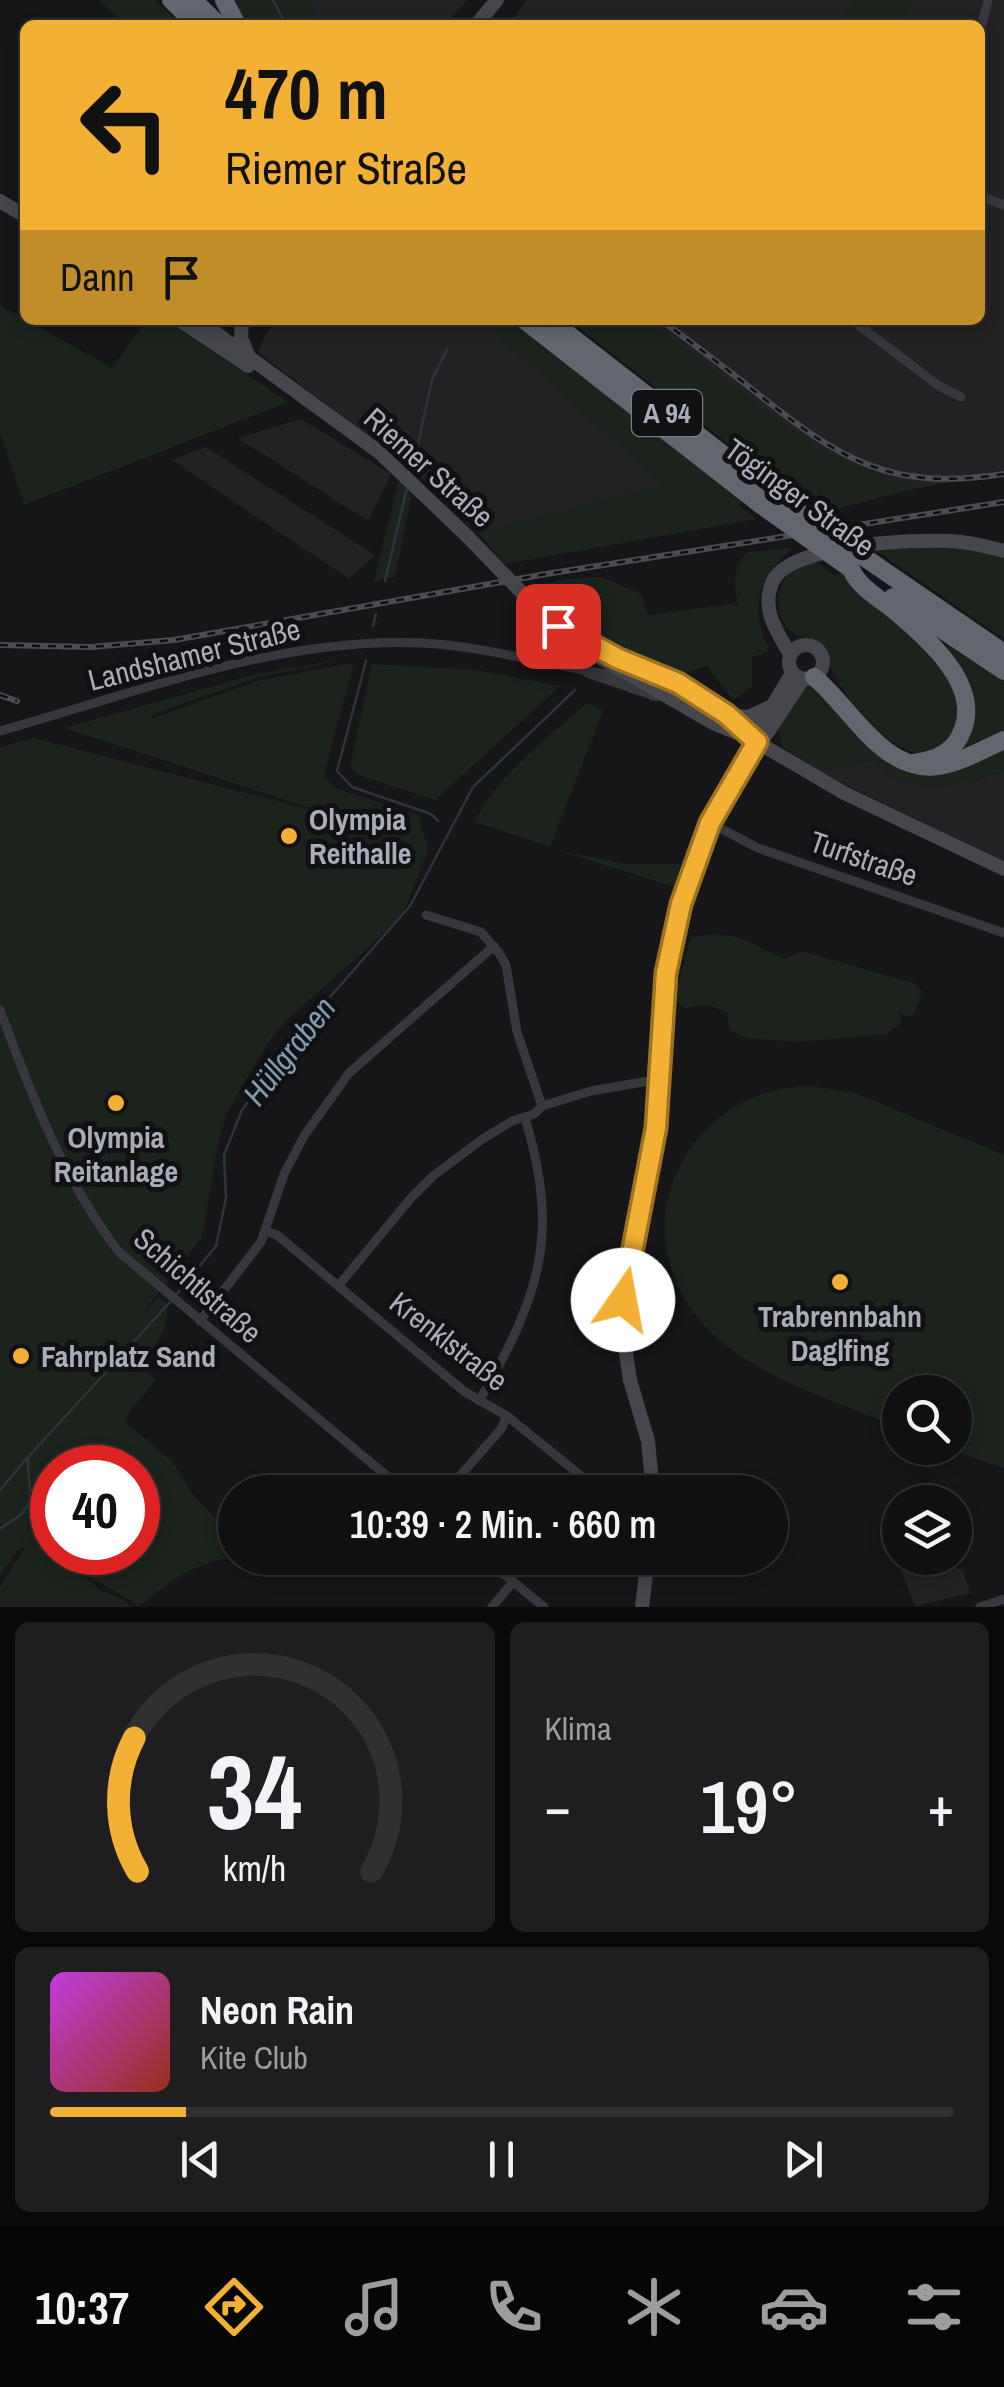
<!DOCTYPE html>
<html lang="de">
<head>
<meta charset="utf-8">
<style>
  body { margin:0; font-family:"Archivo Narrow",sans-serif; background:#1e1e20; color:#f1f3f6; height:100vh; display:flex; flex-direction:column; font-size:38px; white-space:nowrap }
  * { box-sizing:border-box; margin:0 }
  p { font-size:32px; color:#9c9d9f }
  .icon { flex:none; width:55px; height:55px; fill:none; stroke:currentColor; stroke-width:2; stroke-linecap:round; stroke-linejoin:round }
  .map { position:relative; height:1607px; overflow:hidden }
  .panel { display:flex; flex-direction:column; gap:15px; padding:15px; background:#09090a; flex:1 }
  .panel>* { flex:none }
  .top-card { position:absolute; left:20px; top:20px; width:965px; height:305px; border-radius:15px; box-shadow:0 5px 15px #0003,0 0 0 2px #303032; background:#f2b134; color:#111; overflow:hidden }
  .fabs { position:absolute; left:882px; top:1375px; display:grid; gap:20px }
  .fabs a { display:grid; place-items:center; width:90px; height:90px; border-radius:50%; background:#101012; box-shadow:0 5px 15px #0003,0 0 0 2px #303032; font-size:50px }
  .speed { position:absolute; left:30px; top:1445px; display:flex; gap:20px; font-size:50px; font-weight:700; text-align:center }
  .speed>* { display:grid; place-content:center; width:130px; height:130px; border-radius:50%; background:#101012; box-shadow:0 5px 15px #0003,0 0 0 2px #303032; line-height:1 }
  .speed .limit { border:15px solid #d22; background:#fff; color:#111 }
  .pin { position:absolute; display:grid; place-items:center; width:85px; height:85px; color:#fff; margin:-42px; border-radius:20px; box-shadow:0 5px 15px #0006 }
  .me { position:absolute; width:110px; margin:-55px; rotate:12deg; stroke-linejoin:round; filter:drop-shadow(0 0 8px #0008) }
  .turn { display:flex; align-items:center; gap:35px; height:210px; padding:0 40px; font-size:45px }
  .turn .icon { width:130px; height:130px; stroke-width:2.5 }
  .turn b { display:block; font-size:70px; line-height:85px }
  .then { display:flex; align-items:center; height:95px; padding:0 40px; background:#0003; gap:20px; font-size:38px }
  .big { font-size:75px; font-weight:600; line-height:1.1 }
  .panel .tile { flex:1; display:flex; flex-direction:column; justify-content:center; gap:15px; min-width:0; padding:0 35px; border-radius:15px; background:#1e1e20 }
  .panel .dial { align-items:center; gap:0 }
  .dial svg { height:260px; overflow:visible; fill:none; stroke:#303032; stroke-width:7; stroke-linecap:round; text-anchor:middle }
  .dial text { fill:#f1f3f6; stroke:none }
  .song { display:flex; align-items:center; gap:30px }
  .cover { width:120px; height:120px; border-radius:15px; background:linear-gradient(135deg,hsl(290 70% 55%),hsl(10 70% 35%)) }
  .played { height:10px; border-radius:5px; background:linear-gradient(90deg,#f2b134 15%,#303032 15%) }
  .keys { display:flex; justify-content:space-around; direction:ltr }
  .heat { display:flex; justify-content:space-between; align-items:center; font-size:55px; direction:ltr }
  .panel .tiles { flex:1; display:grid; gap:15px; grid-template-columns:1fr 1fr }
  .tile:last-child { grid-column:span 2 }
  .trip { position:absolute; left:218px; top:1475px; width:570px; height:100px; border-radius:50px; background:#101012; box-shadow:0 5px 15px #0003,0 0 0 2px #303032; font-weight:600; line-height:100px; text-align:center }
  .tabs { display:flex; height:160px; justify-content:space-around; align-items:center; background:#060607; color:#9c9d9f }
  .tabs .icon { width:70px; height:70px }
  .tabs .current { color:#f2b134 }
  .tabs b { font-size:45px; color:#f1f3f6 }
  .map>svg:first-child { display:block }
  .built { fill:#222225 }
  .green { fill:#1c231d; fill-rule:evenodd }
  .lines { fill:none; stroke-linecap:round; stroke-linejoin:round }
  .stream { stroke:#2c353c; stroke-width:2.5 }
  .street { stroke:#37383d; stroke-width:9 }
  .secondary { stroke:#45474d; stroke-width:14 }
  .highway { stroke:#63666e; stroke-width:18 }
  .rail-casing { stroke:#4a4c52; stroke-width:6 }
  .rail { stroke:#111113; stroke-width:2.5; stroke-dasharray:8; stroke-linecap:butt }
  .secondary-bridge { stroke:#45474d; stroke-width:14 }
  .highway-bridge { stroke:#63666e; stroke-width:18 }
  .route-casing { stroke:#9d7322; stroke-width:25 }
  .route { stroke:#f2b134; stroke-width:18 }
  .poi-dot { fill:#f2b134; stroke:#111113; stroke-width:4 }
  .labels { text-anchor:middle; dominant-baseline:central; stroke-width:10; stroke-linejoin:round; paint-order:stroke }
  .shield { fill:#111113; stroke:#7b7e86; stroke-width:2.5 }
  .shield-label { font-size:28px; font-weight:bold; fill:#a8adb8 }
  .street-label { font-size:30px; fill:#a8adb8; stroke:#111113 }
  .poi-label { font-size:30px; font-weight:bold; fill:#a8adb8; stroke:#111113; text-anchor:start }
  .water-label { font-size:32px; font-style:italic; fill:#7f9bb3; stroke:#111113 }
</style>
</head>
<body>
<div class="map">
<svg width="1004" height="1607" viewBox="0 0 1004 1607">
  <rect width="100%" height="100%" fill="#161618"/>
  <g class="built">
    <path d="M305,0H467L444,25H319Z"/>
    <path d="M526,0H1004V472L914,489L819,450L646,320H980V25H509Z"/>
    <path d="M277,320H481L665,486L478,533L418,475L258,352L266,333Z"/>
    <path d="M301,419L391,474L368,521L238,438Z"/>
    <path d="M206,447L375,555L349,579L172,460Z"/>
    <path d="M869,760L903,783L976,780L1004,771V862L820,772Z"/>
    <path d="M900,1551V1558H931L963,1570L970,1593L915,1606L896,1558Z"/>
  </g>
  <g class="green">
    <path d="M98,0H155L181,25H127Z"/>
    <path d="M231,0H305L319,25H243Z"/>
    <path d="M856,0H914L895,25H836Z"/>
    <path d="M0,305L112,368L147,320H165L288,402L24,505L0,433Z"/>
    <path d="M481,320H508L742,500L738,506L757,519L505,564L478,533L664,486Z"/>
    <path d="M569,320H646L819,450L914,489L824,512L798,498Z"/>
    <path d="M399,479L412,491L395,577L374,581Z"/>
    <path d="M929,545L976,547L1004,556V639L877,551Z"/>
    <path d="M792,548C759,579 748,605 768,647L767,652L752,657V687L733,700L707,666L675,676C624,651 562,634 527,587L567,579L601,577L641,594L648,615L731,604L738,607C735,584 731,571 747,552Z"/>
    <path d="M814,560L834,575L841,573C880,603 953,655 962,707C963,714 960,724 959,730C949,738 939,750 928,753C894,761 839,692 829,663C828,661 826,650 825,648C819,636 801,640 791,631C772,615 775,586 793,569C798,565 808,563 814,560Z"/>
    <path d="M947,645L1004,681V733L945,761L971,722L945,651Z"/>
    <path d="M355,657L259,677L151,715L153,718L261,680L354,663L324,775L334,788L418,815L428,849L407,904L395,923L285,1022L267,1044L226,1115L216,1153L202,1237L142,1314L158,1298L167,1302C169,1332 158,1343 139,1365L156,1380L129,1412L126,1423L172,1461L195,1498L235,1536V1556C190,1565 171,1580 138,1607C122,1592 101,1586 83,1572C101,1599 114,1590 132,1607H0V1587L26,1546L18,1549L0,1576V747L34,738L335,816L64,728L257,674ZM137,1460L130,1467L138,1468V1508L149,1507L154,1501L150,1509L138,1511V1552H52V1468L127,1467Z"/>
    <path d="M372,664L476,670L560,686L435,800L358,775L350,767Z"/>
    <path d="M814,683L905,768L1004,744V771C975,780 933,794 902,782C891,778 879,767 869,760L820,772L783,747L777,725L805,685Z"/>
    <path d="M587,703L603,711L550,847L475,822C497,774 548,738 587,703Z"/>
    <path d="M556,850L628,864H681L675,887Z"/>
    <path d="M713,934L738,937L785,959L802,951L916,984L922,992L913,1015L905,1017L899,1011L901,1023L887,1034L798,1042L746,1038L729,1030L727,1013C712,1004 701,1005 685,1008L674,1000L691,937Z"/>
    <path d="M811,1086L855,1093L1004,1155V1468L943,1448H955V1392H900V1429C840,1402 749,1376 705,1326C617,1231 684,1088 811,1086Z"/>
  </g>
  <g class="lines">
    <g class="stream">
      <path d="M273,0L286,25"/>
      <path d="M414,462L432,380L447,349"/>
      <path d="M385,581L407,488"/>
      <path d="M373,626L376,614"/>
      <path d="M366,661L337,771L352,787L431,814L438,821"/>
      <path d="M176,1295L216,1246L226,1198L224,1155L242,1110L287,1046L410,906L473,787L575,690"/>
      <path d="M0,1490L28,1457"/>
      <path d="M0,1529C7,1523 15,1520 21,1514C39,1500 24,1474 29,1456L171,1301"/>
    </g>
    <g class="street">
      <path d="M980,32L988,0"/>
      <path d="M980,196L1004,205"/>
      <path d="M852,320L939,386L961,397"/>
      <path d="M587,673L657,697"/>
      <path d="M0,731C136,693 280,636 423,643C492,647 557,668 625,677"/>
      <path d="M710,823L758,848L1004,933"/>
      <path d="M426,915L481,932L499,953L506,965L517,1032L542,1106"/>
      <path d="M0,1010C31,1094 64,1181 119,1252L406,1492"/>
      <path d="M265,1231L277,1235L465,1392L507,1416L601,1492"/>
      <path d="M339,1285L411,1198L433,1176L481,1140L512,1121L534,1114L542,1106L591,1091L660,1079"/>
      <path d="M200,1321L261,1242L284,1174L304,1136L349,1073L494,946"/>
      <path d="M479,1401C539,1297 561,1237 525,1118"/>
      <path d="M446,1492L501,1429L507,1416"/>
      <path d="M484,1558L544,1607"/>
      <path d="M492,1607L513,1582"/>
      <path d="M980,1607L1004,1599"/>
    </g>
    <g class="secondary">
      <path d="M476,25L497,0"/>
      <path d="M0,201L25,216"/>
      <path d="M179,320L248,366"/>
      <path d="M198,320L379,452L468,537"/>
      <path d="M242,320L241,338L248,355"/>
      <path d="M557,626L578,645L713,723L752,739L844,793L1004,869"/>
      <circle cx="806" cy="662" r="17"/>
      <path d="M608,653C660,678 700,692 744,732"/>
      <path d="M790,654C777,632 760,608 773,581C790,545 912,539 950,541C968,542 986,546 1004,551"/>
      <path d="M726,715L748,717L772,706"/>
      <path d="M757,742V732L792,673"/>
      <path d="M653,1492L648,1441L630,1380L621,1319L655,1128L666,973L681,904L710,823L744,762L757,742L764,738L803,679"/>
      <path d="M642,1607L648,1558"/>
    </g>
    <g class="highway">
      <path d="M171,0L197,25"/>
      <path d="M193,0L219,25"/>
      <path d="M224,0L237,25"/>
      <path d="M524,320L761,505"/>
      <path d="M550,320L787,504"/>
      <path d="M877,566L1004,653"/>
      <path d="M851,569C859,588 881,599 896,612C927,638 980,684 963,729C955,752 937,760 914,763"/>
      <path d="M893,597L1004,671"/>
      <path d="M814,677C850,706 883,774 938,766C960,763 984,749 1004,740"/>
    </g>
    <defs>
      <g id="rail">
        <path d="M661,320C692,343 723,366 753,390C839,459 889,492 1004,474"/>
        <path d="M0,645L91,647L174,640L546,574L1004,502"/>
        <path d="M0,695L17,701"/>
      </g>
    </defs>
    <use href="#rail" class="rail-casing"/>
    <use href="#rail" class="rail"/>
    <path class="secondary-bridge" d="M468,537L525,596"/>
    <g class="highway-bridge">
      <path d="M787,504L877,566"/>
      <path d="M761,505L851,569"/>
    </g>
  </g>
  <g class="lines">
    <defs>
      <path id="route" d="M558,626L617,658L678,683L726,714L757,742L710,823L681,904L666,973L656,1128L623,1300"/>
    </defs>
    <use href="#route" class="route-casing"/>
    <use href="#route" class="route"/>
  </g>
  <g class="poi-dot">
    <circle cx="289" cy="836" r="10"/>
    <circle cx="116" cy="1103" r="10"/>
    <circle cx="840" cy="1282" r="10"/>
    <circle cx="21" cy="1356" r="10"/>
  </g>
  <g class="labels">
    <rect class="shield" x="632" y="390" width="70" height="46" rx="8"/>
    <g class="shield-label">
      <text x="667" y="413">A 94</text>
    </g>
    <g class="street-label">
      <text transform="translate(429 467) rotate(42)">Riemer Straße</text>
      <text transform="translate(800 497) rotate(36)">Töginger Straße</text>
      <text transform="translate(194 654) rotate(-14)">Landshamer Straße</text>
      <text transform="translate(864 858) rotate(19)">Turfstraße</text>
      <text transform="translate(198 1285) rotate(41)">Schichtlstraße</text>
      <text transform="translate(449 1341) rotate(38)">Krenklstraße</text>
    </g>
    <g class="poi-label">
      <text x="309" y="819">Olympia<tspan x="309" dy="34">Reithalle</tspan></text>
      <text x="116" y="1137" text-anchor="middle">Olympia<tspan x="116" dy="34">Reitanlage</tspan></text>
      <text x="840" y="1316" text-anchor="middle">Trabrennbahn<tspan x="840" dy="34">Daglfing</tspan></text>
      <text x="41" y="1356">Fahrplatz Sand</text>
    </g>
    <g class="water-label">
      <text transform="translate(289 1051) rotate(-52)">Hüllgraben</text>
    </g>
  </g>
</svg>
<div class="fabs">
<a><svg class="icon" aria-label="search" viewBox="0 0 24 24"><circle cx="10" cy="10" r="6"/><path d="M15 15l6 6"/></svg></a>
<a><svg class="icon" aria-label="layers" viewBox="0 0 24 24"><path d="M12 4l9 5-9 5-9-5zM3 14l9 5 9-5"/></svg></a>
</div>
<div class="speed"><div class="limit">40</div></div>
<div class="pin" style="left:558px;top:626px;background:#d93025"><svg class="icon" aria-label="arrive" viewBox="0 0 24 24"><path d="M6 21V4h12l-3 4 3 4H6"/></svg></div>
<svg class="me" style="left:623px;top:1300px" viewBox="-20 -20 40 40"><circle r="19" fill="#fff"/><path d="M0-13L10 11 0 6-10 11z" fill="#f2b134"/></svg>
<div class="trip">10:39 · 2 Min. · 660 m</div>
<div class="top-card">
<div class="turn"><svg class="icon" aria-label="left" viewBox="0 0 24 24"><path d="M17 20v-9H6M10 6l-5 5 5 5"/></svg><div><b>470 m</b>Riemer Straße</div></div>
<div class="then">Dann<svg class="icon" aria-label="arrive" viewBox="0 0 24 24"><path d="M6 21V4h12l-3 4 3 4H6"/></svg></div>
</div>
</div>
<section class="panel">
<div class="tiles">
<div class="tile dial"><svg viewBox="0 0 100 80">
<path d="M14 69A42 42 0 1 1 86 69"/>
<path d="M14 69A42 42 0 0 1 13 28" stroke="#f2b134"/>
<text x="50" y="56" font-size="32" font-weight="700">34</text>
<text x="50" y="72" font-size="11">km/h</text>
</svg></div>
<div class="tile"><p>Klima</p>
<div class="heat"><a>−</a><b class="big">19°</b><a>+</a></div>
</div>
<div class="tile">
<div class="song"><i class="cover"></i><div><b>Neon Rain</b><p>Kite Club</p></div></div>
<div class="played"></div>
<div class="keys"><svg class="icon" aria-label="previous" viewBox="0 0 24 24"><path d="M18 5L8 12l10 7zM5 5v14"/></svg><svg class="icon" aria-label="pause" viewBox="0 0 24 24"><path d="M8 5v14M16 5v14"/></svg><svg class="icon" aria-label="next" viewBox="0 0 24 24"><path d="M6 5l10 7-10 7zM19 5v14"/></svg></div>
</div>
</div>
</section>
<nav class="tabs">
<b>10:37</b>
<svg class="icon current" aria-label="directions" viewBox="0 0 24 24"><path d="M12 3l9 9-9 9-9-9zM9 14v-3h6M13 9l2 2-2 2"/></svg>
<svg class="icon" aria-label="music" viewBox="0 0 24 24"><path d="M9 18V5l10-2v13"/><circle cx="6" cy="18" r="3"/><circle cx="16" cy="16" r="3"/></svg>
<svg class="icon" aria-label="phone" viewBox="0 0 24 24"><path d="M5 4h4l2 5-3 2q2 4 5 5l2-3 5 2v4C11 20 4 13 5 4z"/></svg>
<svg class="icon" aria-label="climate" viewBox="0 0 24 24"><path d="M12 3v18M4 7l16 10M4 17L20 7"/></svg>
<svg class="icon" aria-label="car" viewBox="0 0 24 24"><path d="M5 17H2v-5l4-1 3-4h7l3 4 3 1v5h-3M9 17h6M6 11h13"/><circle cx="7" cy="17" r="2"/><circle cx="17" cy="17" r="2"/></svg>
<svg class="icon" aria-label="filters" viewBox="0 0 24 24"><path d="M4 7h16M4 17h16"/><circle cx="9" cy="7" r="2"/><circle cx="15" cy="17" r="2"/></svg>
</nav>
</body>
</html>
